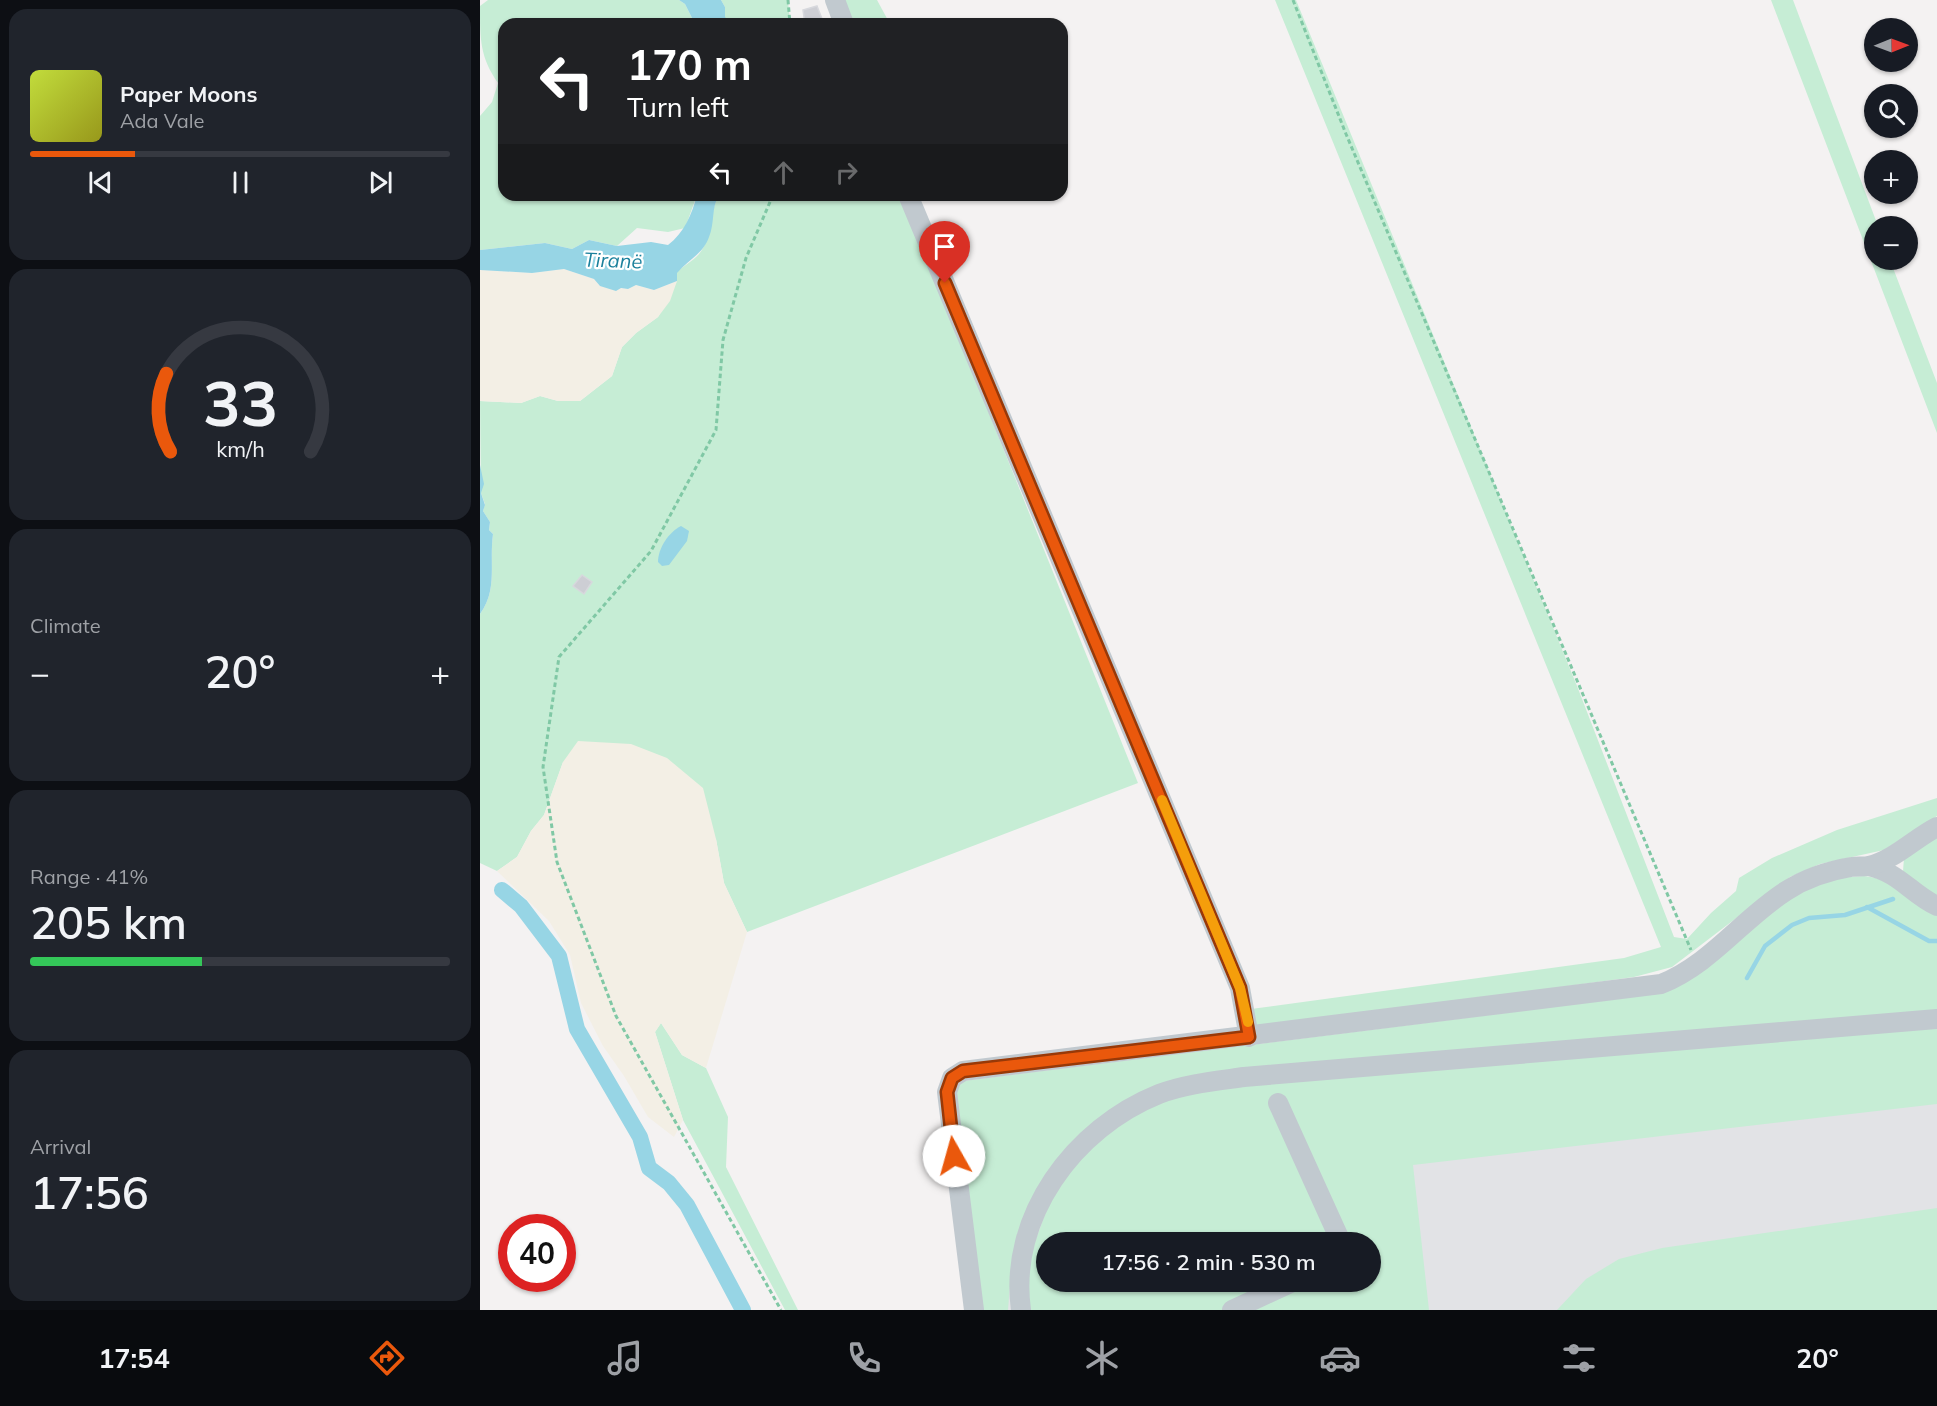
<!DOCTYPE html>
<html lang="en">
<head>
<meta charset="utf-8">
<style>
  body { margin:0; font-family:Mulish,sans-serif; background:#20242c; color:#f1f3f6; height:100vh; display:flex; flex-direction:column; font-size:22px; white-space:nowrap }
  * { box-sizing:border-box; margin:0 }
  p { font-size:20px; color:#9ea1a6 }
  .icon { flex:none; width:33px; height:33px; fill:none; stroke:currentColor; stroke-width:2; stroke-linecap:round; stroke-linejoin:round }
  .map { position:relative; flex:1; overflow:hidden }
  .side { display:flex; flex-direction:column; gap:9px; padding:9px; background:#0d0f14; width:480px }
  .side>* { flex:none }
  .top-card { position:absolute; left:18px; top:18px; width:570px; height:183px; border-radius:18px; box-shadow:0 2px 4px #0004; background:#202124; color:#fff; overflow:hidden }
  .needle { width:39px; rotate:89deg }
  .controls { position:absolute; left:1384px; top:18px; display:grid; gap:12px }
  .controls a { display:grid; place-items:center; width:54px; height:54px; border-radius:50%; background:#171b24; box-shadow:0 2px 4px #0004; font-size:30px }
  .speed { position:absolute; left:18px; top:1214px; display:flex; gap:12px; font-size:30px; font-weight:700; text-align:center }
  .speed>* { display:grid; place-content:center; width:78px; height:78px; border-radius:50%; background:#171b24; box-shadow:0 2px 4px #0004; line-height:1 }
  .speed .limit { border:9px solid #d22; background:#fff; color:#111 }
  .pin { position:absolute; display:grid; place-items:center; width:51px; height:51px; color:#fff; margin:-62px -26px; border-radius:50% 50% 50% 0; rotate:-45deg; box-shadow:0 0 6px #0007 }
  .pin .icon { rotate:45deg }
  .me { position:absolute; width:66px; margin:-33px; rotate:353deg; stroke-linejoin:round; filter:drop-shadow(0 0 4px #0008) }
  .turn { display:flex; align-items:center; gap:21px; height:126px; padding:0 30px; font-size:27px }
  .turn .icon { width:78px; height:78px; stroke-width:2.5 }
  .turn b { display:block; font-size:42px; line-height:51px }
  .lanes { display:flex; align-items:center; height:57px; padding:0 30px; background:#0003; justify-content:center; gap:30px; direction:ltr }
  .lanes .off { opacity:.35 }
  .big { font-size:45px; font-weight:600; line-height:1.1 }
  .side .card { flex:1; display:flex; flex-direction:column; justify-content:center; gap:9px; min-width:0; padding:0 21px; border-radius:18px; background:#20242c }
  .side .dial { align-items:center; gap:0 }
  .dial svg { height:156px; overflow:visible; fill:none; stroke:#363941; stroke-width:7; stroke-linecap:round; text-anchor:middle }
  .dial text { fill:#f1f3f6; stroke:none }
  .song { display:flex; align-items:center; gap:18px }
  .cover { width:72px; height:72px; border-radius:9px; background:linear-gradient(135deg,hsl(70 70% 55%),hsl(60 70% 35%)) }
  .played { height:6px; border-radius:3px; background:linear-gradient(90deg,#ea580c 25%,#363941 25%) }
  .keys { display:flex; justify-content:space-around; direction:ltr }
  .heat { display:flex; justify-content:space-between; align-items:center; font-size:33px; direction:ltr }
  .charge { height:9px; border-radius:4px; background:linear-gradient(90deg,#34c759 41%,#363941 0) }
  .trip { position:absolute; left:556px; top:1232px; width:345px; height:60px; border-radius:30px; background:#171b24; box-shadow:0 2px 4px #0004; font-weight:600; line-height:60px; text-align:center }
  .tabs { display:flex; height:96px; justify-content:space-around; align-items:center; background:#090b0e; color:#9ea1a6 }
  .tabs .icon { width:42px; height:42px }
  .tabs .current { color:#ea580c }
  .tabs b { font-size:27px; color:#f1f3f6 }
  main { display:flex; flex:1; min-height:0 }
  .map>svg:first-child { display:block }
  .airport { fill:#e2e3e6; fill-rule:evenodd }
  .green { fill:#c6edd5; fill-rule:evenodd }
  .sand { fill:#f3efe5 }
  .water { fill:#97d5e5 }
  .lines { fill:none; stroke-linecap:round; stroke-linejoin:round }
  .stream { stroke:#97d5e5; stroke-width:4.5 }
  .canal { stroke:#97d5e5; stroke-width:16 }
  .building { fill:#cdced4; stroke:#d7d8dd; stroke-width:1.5 }
  .path { stroke:#80c8a5; stroke-width:3; stroke-dasharray:4.5 3; stroke-linecap:butt }
  .minor { stroke:#c1c9cf; stroke-width:20 }
  .route-casing { stroke:#983908; stroke-width:15 }
  .route { stroke:#ea580c; stroke-width:10 }
  .slow { stroke:#f59e0b; stroke-width:10 }
  .labels { text-anchor:middle; dominant-baseline:central; stroke-width:4.5; stroke-linejoin:round; paint-order:stroke }
  .water-label { font-size:20px; font-style:italic; fill:#1a809c; stroke:#fff }
</style>
</head>
<body>
<main>
<section class="side">
<div class="card">
<div class="song"><i class="cover"></i><div><b>Paper Moons</b><p>Ada Vale</p></div></div>
<div class="played"></div>
<div class="keys"><svg class="icon" aria-label="previous" viewBox="0 0 24 24"><path d="M18 5L8 12l10 7zM5 5v14"/></svg><svg class="icon" aria-label="pause" viewBox="0 0 24 24"><path d="M8 5v14M16 5v14"/></svg><svg class="icon" aria-label="next" viewBox="0 0 24 24"><path d="M6 5l10 7-10 7zM19 5v14"/></svg></div>
</div>
<div class="card dial"><svg viewBox="0 0 100 80">
<path d="M14 69A42 42 0 1 1 86 69"/>
<path d="M14 69A42 42 0 0 1 12 29" stroke="#ea580c"/>
<text x="50" y="56" font-size="32" font-weight="700">33</text>
<text x="50" y="72" font-size="11">km/h</text>
</svg></div>
<div class="card"><p>Climate</p>
<div class="heat"><a>−</a><b class="big">20°</b><a>+</a></div>
</div>
<div class="card"><p>Range · 41%</p><b class="big">205 km</b><div class="charge"></div></div>
<div class="card"><p>Arrival</p><b class="big">17:56</b></div>
</section>
<div class="map">
<svg width="1457" height="1310" viewBox="0 0 1457 1310">
  <rect width="100%" height="100%" fill="#f4f2f2"/>
  <path class="airport" d="M1457,969V1310H506L486,1083ZM567,1242H891V1281H567Z"/>
  <g class="green">
    <path d="M8,0H199L205,4L215,24H24V195H217L205,228L188,232L157,228L137,246L109,240L92,249L65,243L0,250V116L12,102L18,83C0,57 0,40 0,6Z"/>
    <path d="M241,0H308L310,24H251L244,17L245,7Z"/>
    <path d="M362,0H397L410,24H372Z"/>
    <path d="M795,0H816L1097,686L1194,937L1207,939L1231,913L1256,891L1259,878L1292,858L1357,830L1457,798V816L1404,850L1340,864L1310,877L1192,967L1154,977L794,1026H776L771,1009L1144,958L1181,947Z"/>
    <path d="M1291,0H1313L1398,226H1395V260H1410L1457,383V433Z"/>
    <path d="M239,195H421L658,783L267,932L244,883L236,839L83,762L64,815L51,831L37,857L17,871L0,863V614C18,589 9,564 13,534L9,530L10,522L3,511L5,504L1,493L0,401L41,403L60,396L78,401H100L132,376L142,347L156,333L178,317L197,281L196,273C203,266 213,261 219,254C233,237 229,212 239,195Z"/>
    <path d="M1457,837V901L1423,872L1424,857Z"/>
    <path d="M1384,876C1413,878 1432,903 1457,916V1012L1201,1033L652,1100L538,1232L532,1261L528,1310H502L475,1093L479,1084L483,1081L1168,995L1305,898L1357,878Z"/>
    <path d="M181,1023L202,1055L226,1068L248,1117L246,1167L318,1310H305L203,1120L175,1032Z"/>
    <path d="M1457,1026V1104L933,1165L949,1310H547L544,1272L575,1187L610,1146L673,1103L721,1089ZM567,1242H891V1281H567Z"/>
    <path d="M1457,1208V1310H1077L1106,1279L1139,1259L1182,1248Z"/>
  </g>
  <g class="sand">
    <path d="M84,269L114,279L120,286L148,289L156,285L174,290L197,281L190,301L178,317L156,333L142,347L132,376L100,401H78L60,396L41,403L0,401V270L52,273Z"/>
    <path d="M98,741L151,744L187,758L223,788L236,839L244,883L267,932L226,1068L202,1055L181,1023L175,1032L203,1120L194,1137L168,1117L144,1076L123,1046L101,1003L90,955L69,921L17,871L37,857L51,831L64,815L83,762Z"/>
  </g>
  <g class="water">
    <path d="M199,0H241L245,7V17L251,24H215L205,4Z"/>
    <path d="M217,195H239C231,208 235,223 229,237C223,254 208,260 197,273V281L174,290L156,285L148,289L141,288L136,291L120,286L114,279L84,269L52,273L0,270V250L65,243L92,249L109,240L137,246L171,242L188,245C204,233 212,214 217,195Z"/>
    <path d="M0,465L4,484L1,493L5,505L3,511L10,522L9,530L13,534C9,564 18,589 0,614Z"/>
    <path d="M201,526L209,531L207,541L189,565L182,566L178,562C178,548 189,532 201,526Z"/>
  </g>
  <g class="lines">
    <g class="stream">
      <path d="M1387,907L1449,941H1457"/>
      <path d="M1267,978L1285,946L1312,925L1329,918L1365,915L1413,899"/>
    </g>
    <path class="canal" d="M22,890L41,906L79,956L97,1029L160,1137L169,1168L189,1183L207,1205L263,1310"/>
  </g>
  <g class="building">
    <path d="M337,6L344,24H325L323,10Z"/>
    <path d="M102,575L112,582L104,594L93,586Z"/>
  </g>
  <g class="lines">
    <g class="path">
      <path d="M308,0L310,24"/>
      <path d="M813,0L866,134L1211,950"/>
      <path d="M293,195L266,258L243,340L236,430L171,551L79,657L63,767L77,862L136,1016L301,1310"/>
    </g>
    <g class="minor">
      <path d="M355,0L364,24"/>
      <path d="M428,195L760,988L769,1037"/>
      <path d="M1389,866C1420,873 1431,894 1457,906"/>
      <path d="M798,1103L861,1242"/>
      <path d="M494,1310L467,1092L472,1078L483,1071L1181,984C1231,964 1262,919 1306,891C1326,878 1347,871 1371,867C1377,866 1383,867 1389,866C1414,860 1435,838 1457,827"/>
      <path d="M541,1310C528,1217 594,1128 679,1094C705,1084 736,1081 764,1077L1457,1019"/>
      <path d="M752,1310L815,1281"/>
    </g>
  </g>
  <g class="lines">
    <defs>
      <path id="route" d="M465,283L760,988L769,1037L483,1071L472,1078L467,1092L474,1156"/>
    </defs>
    <use href="#route" class="route-casing"/>
    <use href="#route" class="route"/>
    <path class="slow" d="M682,800L760,988L768,1022"/>
  </g>
  <g class="labels">
    <g class="water-label">
      <text transform="translate(133 260) rotate(2)">Tiranë</text>
    </g>
  </g>
</svg>
<div class="controls">
<a><svg class="needle" viewBox="-14 -14 28 28"><path d="M0-13l5 13h-10z" fill="#e53935"/><path d="M0 13l5-13h-10z" fill="#9ea1a6"/></svg></a>
<a><svg class="icon" aria-label="search" viewBox="0 0 24 24"><circle cx="10" cy="10" r="6"/><path d="M15 15l6 6"/></svg></a>
<a>+</a>
<a>−</a>
</div>
<div class="speed"><div class="limit">40</div></div>
<div class="pin" style="left:465px;top:283px;background:#d93025"><svg class="icon" aria-label="arrive" viewBox="0 0 24 24"><path d="M6 21V4h12l-3 4 3 4H6"/></svg></div>
<svg class="me" style="left:474px;top:1156px" viewBox="-20 -20 40 40"><circle r="19" fill="#fff"/><path d="M0-13L10 11 0 6-10 11z" fill="#ea580c"/></svg>
<div class="trip">17:56 · 2 min · 530 m</div>
<div class="top-card">
<div class="turn"><svg class="icon" aria-label="left" viewBox="0 0 24 24"><path d="M17 20v-9H6M10 6l-5 5 5 5"/></svg><div><b>170 m</b>Turn left</div></div>
<div class="lanes"><svg class="icon" aria-label="left" viewBox="0 0 24 24"><path d="M17 20v-9H6M10 6l-5 5 5 5"/></svg><svg class="icon off" aria-label="ahead" viewBox="0 0 24 24"><path d="M12 20V5M6 11l6-6 6 6"/></svg><svg class="icon off" aria-label="right" viewBox="0 0 24 24"><path d="M7 20v-9h11M14 6l5 5-5 5"/></svg></div>
</div>
</div>
</main>
<nav class="tabs">
<b>17:54</b>
<svg class="icon current" aria-label="directions" viewBox="0 0 24 24"><path d="M12 3l9 9-9 9-9-9zM9 14v-3h6M13 9l2 2-2 2"/></svg>
<svg class="icon" aria-label="music" viewBox="0 0 24 24"><path d="M9 18V5l10-2v13"/><circle cx="6" cy="18" r="3"/><circle cx="16" cy="16" r="3"/></svg>
<svg class="icon" aria-label="phone" viewBox="0 0 24 24"><path d="M5 4h4l2 5-3 2q2 4 5 5l2-3 5 2v4C11 20 4 13 5 4z"/></svg>
<svg class="icon" aria-label="climate" viewBox="0 0 24 24"><path d="M12 3v18M4 7l16 10M4 17L20 7"/></svg>
<svg class="icon" aria-label="car" viewBox="0 0 24 24"><path d="M5 17H2v-5l4-1 3-4h7l3 4 3 1v5h-3M9 17h6M6 11h13"/><circle cx="7" cy="17" r="2"/><circle cx="17" cy="17" r="2"/></svg>
<svg class="icon" aria-label="filters" viewBox="0 0 24 24"><path d="M4 7h16M4 17h16"/><circle cx="9" cy="7" r="2"/><circle cx="15" cy="17" r="2"/></svg>
<b>20°</b>
</nav>
</body>
</html>
